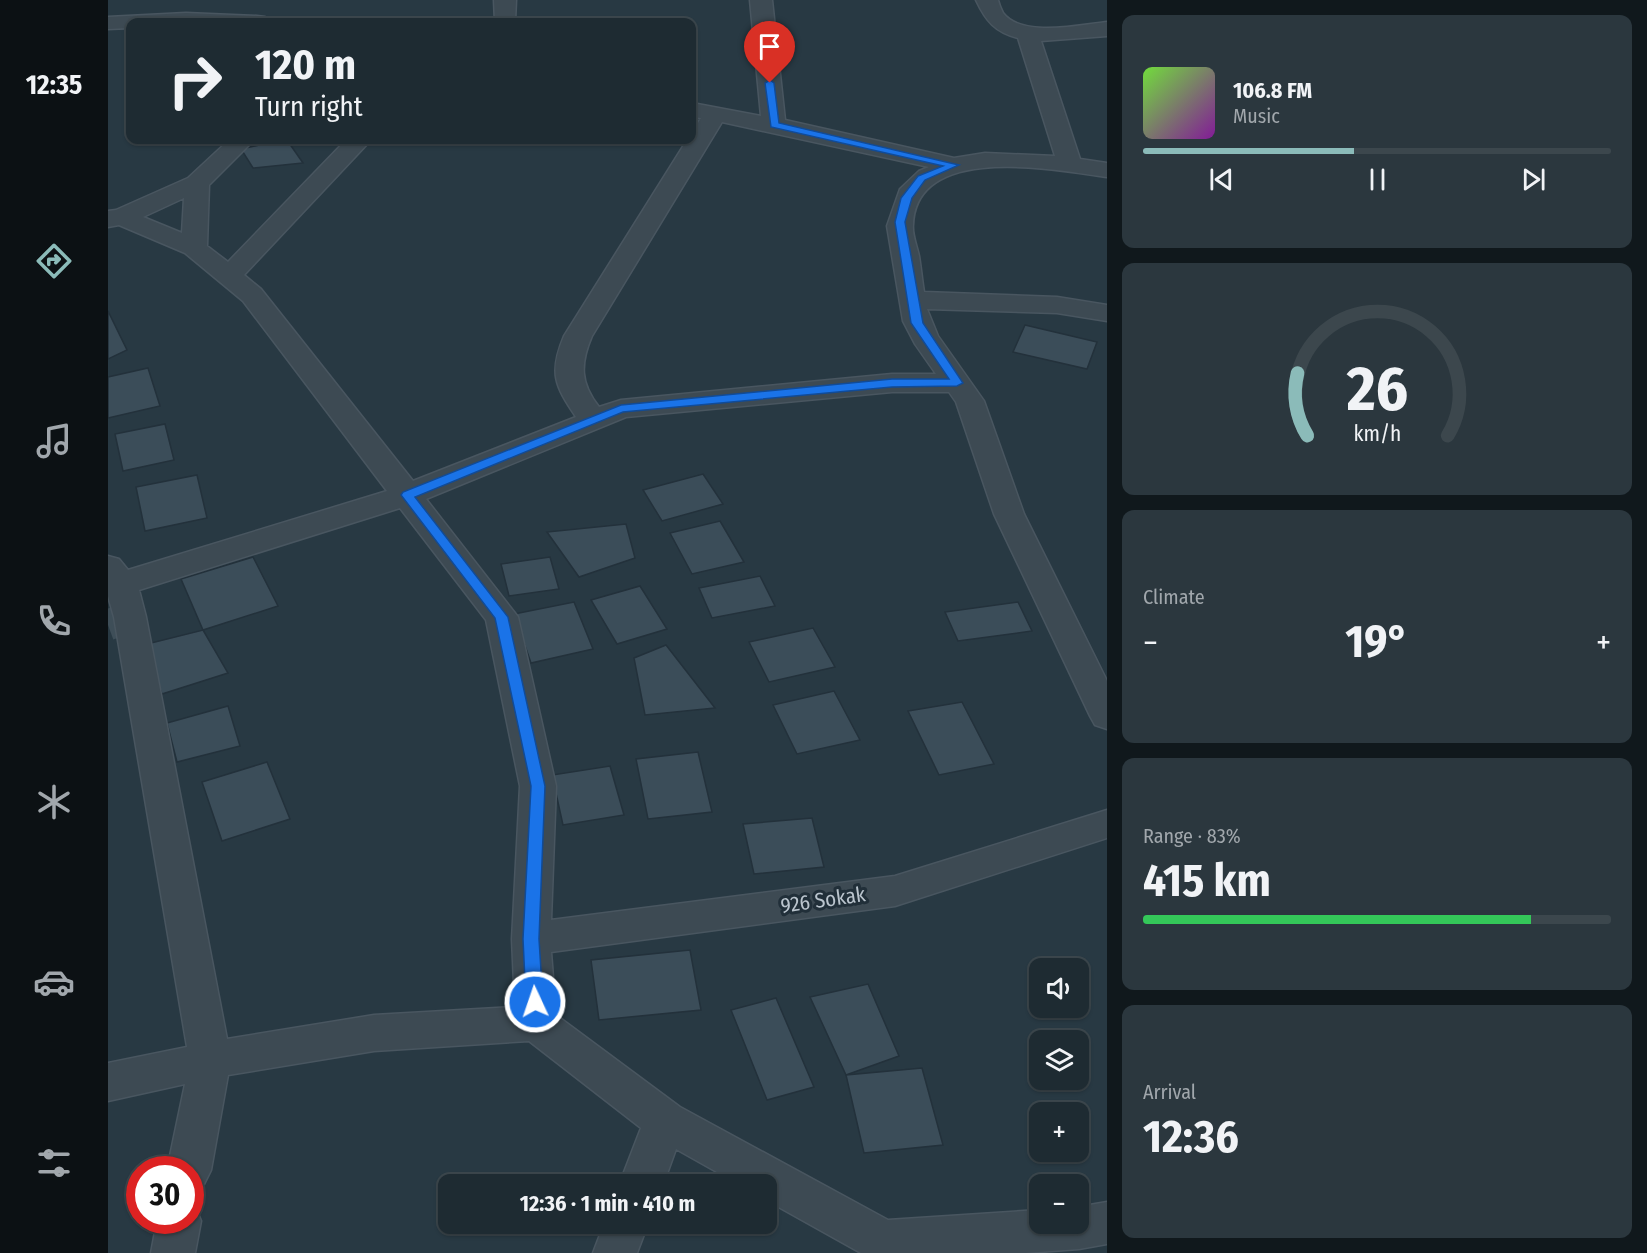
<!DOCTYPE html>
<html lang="en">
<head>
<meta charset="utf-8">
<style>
  body { margin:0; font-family:"Fira Sans Condensed",sans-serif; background:#2b373e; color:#f1f3f6; height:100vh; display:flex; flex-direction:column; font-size:22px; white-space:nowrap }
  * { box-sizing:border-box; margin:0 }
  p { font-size:20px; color:#a1a7ac }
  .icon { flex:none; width:33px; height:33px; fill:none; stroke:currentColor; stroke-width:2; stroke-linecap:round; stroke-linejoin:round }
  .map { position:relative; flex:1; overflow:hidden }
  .side { display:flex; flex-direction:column; gap:15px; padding:15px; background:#10181c; width:540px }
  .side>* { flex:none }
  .banner { position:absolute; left:18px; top:18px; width:570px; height:126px; border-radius:12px; box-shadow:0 2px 4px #0004,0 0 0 2px #3c474d; background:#1e2b32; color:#f1f3f6; overflow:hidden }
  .controls { position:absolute; left:921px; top:958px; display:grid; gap:12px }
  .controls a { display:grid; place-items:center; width:60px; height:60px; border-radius:12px; background:#1e2b32; box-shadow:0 2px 4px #0004,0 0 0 2px #3c474d; font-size:30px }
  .speed { position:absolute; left:18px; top:1156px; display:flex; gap:12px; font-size:30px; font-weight:700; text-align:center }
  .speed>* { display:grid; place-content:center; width:78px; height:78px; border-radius:50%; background:#1e2b32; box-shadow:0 2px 4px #0004,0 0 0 2px #3c474d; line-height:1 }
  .speed .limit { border:9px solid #d22; background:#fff; color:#111 }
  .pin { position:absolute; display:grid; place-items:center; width:51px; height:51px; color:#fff; margin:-62px -26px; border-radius:50% 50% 50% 0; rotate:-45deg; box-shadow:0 0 6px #0007 }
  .pin .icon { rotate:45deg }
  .me { position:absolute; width:66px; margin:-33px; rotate:357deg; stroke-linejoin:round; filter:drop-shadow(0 0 4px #0008) }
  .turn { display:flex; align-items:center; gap:21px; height:126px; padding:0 30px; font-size:27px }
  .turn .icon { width:78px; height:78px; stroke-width:2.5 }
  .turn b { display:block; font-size:42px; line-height:51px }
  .big { font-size:45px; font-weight:700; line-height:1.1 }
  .side .widget { flex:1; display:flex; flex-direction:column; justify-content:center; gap:9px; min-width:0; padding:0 21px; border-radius:12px; background:#2b373e }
  .side .dial { align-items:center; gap:0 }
  .dial svg { height:156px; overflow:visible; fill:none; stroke:#3c474d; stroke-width:7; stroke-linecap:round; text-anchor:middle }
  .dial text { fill:#f1f3f6; stroke:none }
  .song { display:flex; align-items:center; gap:18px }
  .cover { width:72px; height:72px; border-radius:9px; background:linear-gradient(135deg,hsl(100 70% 55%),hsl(290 70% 35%)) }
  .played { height:6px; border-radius:3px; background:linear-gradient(90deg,#8bbbb9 45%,#3c474d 45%) }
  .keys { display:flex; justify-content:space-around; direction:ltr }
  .heat { display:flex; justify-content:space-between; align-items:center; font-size:33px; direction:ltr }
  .charge { height:9px; border-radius:4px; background:linear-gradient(90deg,#34c759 83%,#3c474d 0) }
  .trip { position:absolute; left:330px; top:1174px; width:339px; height:60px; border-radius:12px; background:#1e2b32; box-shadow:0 2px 4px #0004,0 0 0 2px #3c474d; font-weight:700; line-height:60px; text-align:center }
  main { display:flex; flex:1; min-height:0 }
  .menu { display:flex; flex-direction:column; width:108px; justify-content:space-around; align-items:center; background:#0c1114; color:#a1a7ac }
  .menu .icon { width:42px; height:42px }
  .menu .active { color:#8bbbb9 }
  .menu b { font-size:27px; color:#f1f3f6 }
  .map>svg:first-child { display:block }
  .building { fill:#3b4d59; stroke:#23313b; stroke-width:1.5 }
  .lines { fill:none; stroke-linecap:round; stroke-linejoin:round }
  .street-tunnel { stroke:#3e4e58; stroke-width:31; stroke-dasharray:31 16; stroke-linecap:butt }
  .street-casing { stroke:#495660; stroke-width:3 }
  .street { fill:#3d4a53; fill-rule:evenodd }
  .route { fill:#1a73e8; stroke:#114b97; stroke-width:1.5 }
  .labels { text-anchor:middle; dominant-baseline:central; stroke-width:6; stroke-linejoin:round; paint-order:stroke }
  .street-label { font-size:21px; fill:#bac4cd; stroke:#212f39 }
</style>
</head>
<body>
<main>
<nav class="menu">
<b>12:35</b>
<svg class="icon active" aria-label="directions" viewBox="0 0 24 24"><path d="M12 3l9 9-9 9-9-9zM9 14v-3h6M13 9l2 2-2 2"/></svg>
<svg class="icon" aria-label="music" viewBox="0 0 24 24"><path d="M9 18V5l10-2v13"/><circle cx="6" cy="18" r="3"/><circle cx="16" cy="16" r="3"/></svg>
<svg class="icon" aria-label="phone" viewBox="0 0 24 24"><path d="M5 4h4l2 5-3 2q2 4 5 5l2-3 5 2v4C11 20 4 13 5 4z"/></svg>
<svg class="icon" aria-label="climate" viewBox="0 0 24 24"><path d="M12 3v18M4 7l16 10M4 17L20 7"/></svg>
<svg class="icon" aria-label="car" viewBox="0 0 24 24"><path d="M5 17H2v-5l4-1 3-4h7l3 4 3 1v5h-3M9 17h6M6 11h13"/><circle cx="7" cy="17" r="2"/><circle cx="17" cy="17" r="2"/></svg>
<svg class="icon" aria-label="filters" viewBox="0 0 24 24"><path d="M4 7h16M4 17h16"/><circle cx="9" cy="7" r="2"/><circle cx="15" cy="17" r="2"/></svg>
</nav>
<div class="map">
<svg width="999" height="1253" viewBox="0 0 999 1253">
  <rect width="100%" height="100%" fill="#283943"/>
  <g class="building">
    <path d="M174,140H179L195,163L145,168L133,149Z"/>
    <path d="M0,311L19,350L0,359Z"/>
    <path d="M917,325L989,342L979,369L905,352Z"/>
    <path d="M40,368L52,406L0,418V377Z"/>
    <path d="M57,424L66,460L15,471L7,434Z"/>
    <path d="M595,474L615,504L554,521L535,490Z"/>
    <path d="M89,475L99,518L37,531L28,487Z"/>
    <path d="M612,521L636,562L584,574L562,533Z"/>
    <path d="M518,524L527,558L471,577L439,532Z"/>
    <path d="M145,557L170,606L95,630L73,579Z"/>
    <path d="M442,557L451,589L401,596L393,564Z"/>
    <path d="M652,576L667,606L604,618L591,588Z"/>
    <path d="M532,586L559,629L509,644L483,600Z"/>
    <path d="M466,602L485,649L423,663L406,614Z"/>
    <path d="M910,602L924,631L850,641L837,612Z"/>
    <path d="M705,628L727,667L661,682L641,642Z"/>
    <path d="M95,630L120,673L54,694L35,645Z"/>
    <path d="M558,645L607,708L537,715L526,658Z"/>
    <path d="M726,691L752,740L689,754L665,705Z"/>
    <path d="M854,702L886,764L831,775L800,711Z"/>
    <path d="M120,706L132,746L69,762L59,723Z"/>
    <path d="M590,752L604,812L540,819L528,759Z"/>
    <path d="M159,762L182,819L114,841L94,782Z"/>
    <path d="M502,766L516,815L455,825L444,775Z"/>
    <path d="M704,818L716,867L646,874L635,824Z"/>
    <path d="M582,950L593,1010L491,1020L483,960Z"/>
    <path d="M760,984L791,1056L738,1075L702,997Z"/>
    <path d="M668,998L706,1087L659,1100L623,1010Z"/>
    <path d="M814,1068L835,1145L756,1153L738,1075Z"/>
  </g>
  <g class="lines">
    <path class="street-tunnel" d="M0,625L22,617"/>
    <defs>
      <g id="street">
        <path d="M386,0H408L407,22H387Z"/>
        <path d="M642,0H664L677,120L846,158L877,153L947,156L910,38C887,32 878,21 868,0H890C891,4 893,9 895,13C914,38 972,25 999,22V36L933,41L972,159L999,163V177C948,170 808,142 805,225C804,235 809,246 811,256C813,268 814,280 816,292L949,297L999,305V321L949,313L819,309L830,336L876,401L916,514L999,681V729L987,725L982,716L886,514L848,402L841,392H784L518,417L318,499L410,617L448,786L443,920L787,876L999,810V838L787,906L443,952L448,1015L572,1107L780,1220L932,1210V1224H970V1207L999,1202V1244L971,1249L917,1253H753L658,1200V1185H632L568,1149L555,1185H511L533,1128L421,1041L266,1051L120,1075L103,1170L96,1184L82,1189V1170H59L77,1084L0,1101V1063L79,1047L6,617L0,596V556L11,559L20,570L279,491L135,301L77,253L11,225L0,227V211L8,210L80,178L121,140H146L101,185L99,246L120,262L238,140H263L136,275L153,289L305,481L468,417C446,385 441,372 456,336L579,140H584V133L593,118L584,117V103L653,116ZM614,122L821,167L811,171L792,189L779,226L795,321L807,344L828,374H784L513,400L491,407C472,383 472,364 484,336ZM76,198L74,233L35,217ZM292,508L378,620L412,786L404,939L407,1007L266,1015L119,1039L38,617L31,590Z"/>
        <path d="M78,13L149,16L157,17L160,22H22V28L0,29V17Z"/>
        <path d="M82,1205L87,1206L93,1221L87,1253H43L49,1221H82Z"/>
        <path d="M496,1224H540L529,1253H485Z"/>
      </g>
    </defs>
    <use href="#street" class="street-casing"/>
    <use href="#street" class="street"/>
  </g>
  <path class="route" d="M662,80L666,83L671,123L851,165L817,180L804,198L797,222L815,323L855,383L849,386L784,387L515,412L307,497L400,617L437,786L431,939L435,1002L432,1007L427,1009L421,1007L418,1002L415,939L423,786L387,618L293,495L295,492L513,405L784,379H841L803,323L787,222L793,198L810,176L835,166L663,127L657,83Z"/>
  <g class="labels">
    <g class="street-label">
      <text transform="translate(715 900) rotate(-8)">926 Sokak</text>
    </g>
  </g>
</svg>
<div class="controls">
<a><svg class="icon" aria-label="sound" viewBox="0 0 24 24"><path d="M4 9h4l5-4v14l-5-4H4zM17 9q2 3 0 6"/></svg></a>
<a><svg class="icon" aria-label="layers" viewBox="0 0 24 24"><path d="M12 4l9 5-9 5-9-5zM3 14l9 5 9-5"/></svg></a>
<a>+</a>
<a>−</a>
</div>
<div class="speed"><div class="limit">30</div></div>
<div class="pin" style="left:662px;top:83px;background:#d93025"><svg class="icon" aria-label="arrive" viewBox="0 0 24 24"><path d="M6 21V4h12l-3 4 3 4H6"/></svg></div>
<svg class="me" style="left:427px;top:1002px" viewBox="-20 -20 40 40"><circle r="17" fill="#1a73e8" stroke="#fff" stroke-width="3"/><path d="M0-11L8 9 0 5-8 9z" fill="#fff"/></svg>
<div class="trip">12:36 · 1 min · 410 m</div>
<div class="banner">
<div class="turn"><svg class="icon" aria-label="right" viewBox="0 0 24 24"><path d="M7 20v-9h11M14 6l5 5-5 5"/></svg><div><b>120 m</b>Turn right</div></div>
</div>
</div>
<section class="side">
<div class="widget">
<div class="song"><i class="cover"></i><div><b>106.8 FM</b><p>Music</p></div></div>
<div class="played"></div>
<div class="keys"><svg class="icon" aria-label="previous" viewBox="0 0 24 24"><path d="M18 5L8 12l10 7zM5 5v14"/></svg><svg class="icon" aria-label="pause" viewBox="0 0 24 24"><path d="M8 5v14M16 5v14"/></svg><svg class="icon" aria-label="next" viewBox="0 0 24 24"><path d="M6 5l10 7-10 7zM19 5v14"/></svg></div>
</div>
<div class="widget dial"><svg viewBox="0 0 100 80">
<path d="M14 69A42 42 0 1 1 86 69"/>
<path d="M14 69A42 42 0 0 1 9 37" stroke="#8bbbb9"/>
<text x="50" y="56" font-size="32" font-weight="700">26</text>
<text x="50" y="72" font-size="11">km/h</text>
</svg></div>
<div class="widget"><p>Climate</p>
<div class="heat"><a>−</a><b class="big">19°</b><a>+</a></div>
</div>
<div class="widget"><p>Range · 83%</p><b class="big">415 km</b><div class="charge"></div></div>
<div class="widget"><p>Arrival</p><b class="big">12:36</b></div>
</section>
</main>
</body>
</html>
